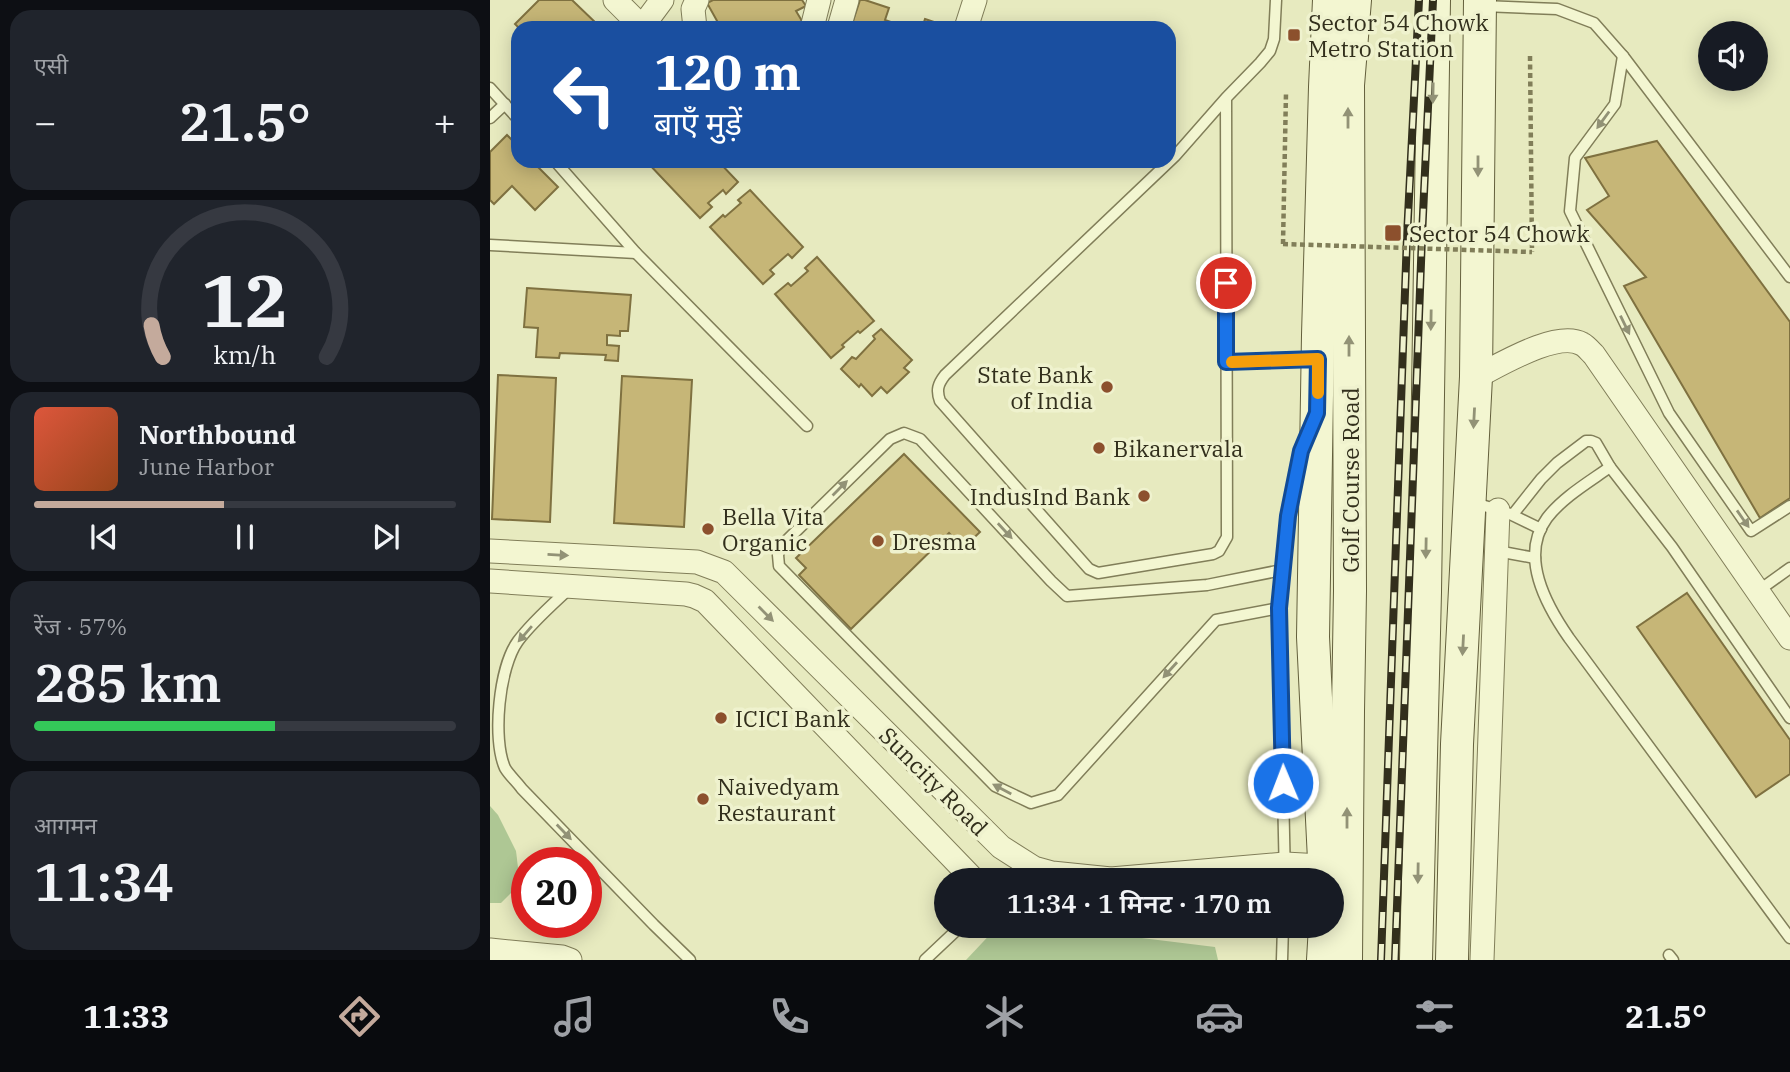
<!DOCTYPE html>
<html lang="hi">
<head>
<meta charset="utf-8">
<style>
  body { margin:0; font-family:"IBM Plex Serif","Noto Sans Devanagari",serif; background:#20242c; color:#f1f3f6; height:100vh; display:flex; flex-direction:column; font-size:26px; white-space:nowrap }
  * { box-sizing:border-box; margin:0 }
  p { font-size:23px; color:#9ea1a6 }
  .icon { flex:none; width:38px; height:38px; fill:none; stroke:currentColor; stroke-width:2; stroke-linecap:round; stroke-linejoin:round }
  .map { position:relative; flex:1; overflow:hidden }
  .drawer { display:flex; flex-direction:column; gap:10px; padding:10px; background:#0d0f14; width:490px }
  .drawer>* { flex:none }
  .top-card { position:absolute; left:21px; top:21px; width:665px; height:147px; border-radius:21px; box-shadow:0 4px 18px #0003; background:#1a4fa0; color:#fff; overflow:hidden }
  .controls { position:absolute; left:1208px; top:21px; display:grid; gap:14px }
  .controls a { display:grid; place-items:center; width:70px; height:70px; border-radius:50%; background:#171b24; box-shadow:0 4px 18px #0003; font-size:35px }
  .speed { position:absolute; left:21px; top:847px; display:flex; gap:14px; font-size:35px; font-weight:700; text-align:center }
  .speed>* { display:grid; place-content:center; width:91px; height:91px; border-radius:50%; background:#171b24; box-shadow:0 4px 18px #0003; line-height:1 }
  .speed .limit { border:10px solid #d22; background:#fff; color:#111 }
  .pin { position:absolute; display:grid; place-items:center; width:60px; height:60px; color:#fff; margin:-30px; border:4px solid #fff; border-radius:50%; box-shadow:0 2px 7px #0007 }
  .me { position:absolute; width:77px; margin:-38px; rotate:359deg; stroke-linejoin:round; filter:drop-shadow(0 0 5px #0008) }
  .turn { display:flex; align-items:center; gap:24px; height:147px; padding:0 28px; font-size:32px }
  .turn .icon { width:91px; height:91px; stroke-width:2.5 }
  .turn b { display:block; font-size:49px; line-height:60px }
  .big { font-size:52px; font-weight:600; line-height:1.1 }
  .drawer .widget { flex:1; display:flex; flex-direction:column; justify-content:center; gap:10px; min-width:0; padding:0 24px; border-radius:21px; background:#20242c }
  .drawer .dial { align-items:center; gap:0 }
  .dial svg { height:182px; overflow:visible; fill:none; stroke:#363941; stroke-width:7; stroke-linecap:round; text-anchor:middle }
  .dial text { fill:#f1f3f6; stroke:none }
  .song { display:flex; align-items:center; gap:21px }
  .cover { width:84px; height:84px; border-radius:10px; background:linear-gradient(135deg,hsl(10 70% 55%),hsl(20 70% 35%)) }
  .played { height:7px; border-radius:4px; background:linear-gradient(90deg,#c4aa9c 45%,#363941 45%) }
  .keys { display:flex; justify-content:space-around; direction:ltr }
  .heat { display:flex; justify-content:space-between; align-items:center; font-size:38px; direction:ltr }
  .charge { height:10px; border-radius:5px; background:linear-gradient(90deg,#34c759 57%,#363941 0) }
  .trip { position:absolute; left:444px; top:868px; width:410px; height:70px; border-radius:35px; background:#171b24; box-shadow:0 4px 18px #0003; font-weight:600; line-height:70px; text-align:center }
  .dock { display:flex; height:112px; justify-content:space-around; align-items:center; background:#090b0e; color:#9ea1a6 }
  .dock .icon { width:49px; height:49px }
  .dock .on { color:#c4aa9c }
  .dock b { font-size:32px; color:#f1f3f6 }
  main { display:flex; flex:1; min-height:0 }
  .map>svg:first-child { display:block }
  .green { fill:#aec794 }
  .building { fill:#c6b677; stroke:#7f7140; stroke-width:2 }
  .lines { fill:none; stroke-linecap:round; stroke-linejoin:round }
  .lane-casing { stroke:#817e59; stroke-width:13 }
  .street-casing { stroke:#817e59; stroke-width:25 }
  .secondary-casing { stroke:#635f3c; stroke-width:34 }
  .path { stroke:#817e59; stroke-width:4.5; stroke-dasharray:5 3.5; stroke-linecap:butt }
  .lane { stroke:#f3f6d1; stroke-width:10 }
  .street { stroke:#f3f6d1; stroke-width:23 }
  .secondary { stroke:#f3f6d1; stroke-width:32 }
  .rail-casing { stroke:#322f1c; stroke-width:8 }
  .rail { stroke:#eff2ce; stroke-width:5; stroke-dasharray:16; stroke-linecap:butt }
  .path-bridge { stroke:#817e59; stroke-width:4.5; stroke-dasharray:5 3.5; stroke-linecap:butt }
  .oneway { fill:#929276 }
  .route-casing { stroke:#114b97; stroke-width:18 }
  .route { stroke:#1a73e8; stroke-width:12 }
  .slow { stroke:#f59e0b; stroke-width:12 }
  .poi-dot { fill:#8c502d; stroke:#eff2ce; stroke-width:2.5 }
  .labels { text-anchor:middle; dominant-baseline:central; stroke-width:7; stroke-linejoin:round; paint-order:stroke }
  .poi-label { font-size:23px; fill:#322f1c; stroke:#eff2ce; text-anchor:start }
  .street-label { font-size:23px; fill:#322f1c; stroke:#eff2ce }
</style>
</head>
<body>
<main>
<section class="drawer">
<div class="widget"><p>एसी</p>
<div class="heat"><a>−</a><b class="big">21.5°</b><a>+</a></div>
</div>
<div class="widget dial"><svg viewBox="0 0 100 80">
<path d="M14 69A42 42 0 1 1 86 69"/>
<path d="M14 69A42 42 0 0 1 9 55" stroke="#c4aa9c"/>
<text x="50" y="56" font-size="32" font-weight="700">12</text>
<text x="50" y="72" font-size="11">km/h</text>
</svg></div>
<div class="widget">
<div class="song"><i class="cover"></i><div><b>Northbound</b><p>June Harbor</p></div></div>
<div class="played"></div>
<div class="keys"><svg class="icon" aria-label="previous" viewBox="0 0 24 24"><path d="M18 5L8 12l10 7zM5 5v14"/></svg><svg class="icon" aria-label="pause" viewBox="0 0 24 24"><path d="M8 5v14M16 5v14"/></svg><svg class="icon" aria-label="next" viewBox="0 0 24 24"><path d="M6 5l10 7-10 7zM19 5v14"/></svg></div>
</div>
<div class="widget"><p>रेंज · 57%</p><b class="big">285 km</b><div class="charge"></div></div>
<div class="widget"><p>आगमन</p><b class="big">11:34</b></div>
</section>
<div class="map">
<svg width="1300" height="960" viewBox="0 0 1300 960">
  <rect width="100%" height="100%" fill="#e7eabf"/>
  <g class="green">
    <path d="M0,806L8,815L26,851L30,884L11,903H0Z"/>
    <path d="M508,926H554L725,947L728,960H476Z"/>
  </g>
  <g class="building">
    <path d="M49,0H82L108,25L105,28H29L25,24Z"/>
    <path d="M223,0H312L316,6L306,11L312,21L304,25L305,28H231L217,3Z"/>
    <path d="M370,0H375L399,8L395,20L418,28L361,27Z"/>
    <path d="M435,19L462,28H432Z"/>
    <path d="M17,135L28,146V161H42L68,187L45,210L22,186L4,204L0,200V152Z"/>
    <path d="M1167,141L1300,322V498L1270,518L1134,286L1156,277L1097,210L1119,196L1095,158Z"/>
    <path d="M156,161H228L248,182L236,194L233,190L218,203L222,207L210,218Z"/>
    <path d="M260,190L313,247L302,258L298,254L280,270L284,274L273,284L220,227L233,215L235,217L251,203L248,200Z"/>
    <path d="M327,257L384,321L370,333L368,331L352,345L354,347L341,358L285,294L298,283L301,286L318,271L315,268Z"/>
    <path d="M37,288L141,295L138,331H130V336L117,335V345L129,346L128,361L115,360L116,355L70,353L69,358L46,357L48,328L34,327Z"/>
    <path d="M391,329L422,360L414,368L419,372L397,393L391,387L382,396L371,384L369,387L351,369L362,357L366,359L385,339L383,336Z"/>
    <path d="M8,375L66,378L60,522L2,519Z"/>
    <path d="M132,376L202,380L194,527L124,523Z"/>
    <path d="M414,454L490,532L473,548L459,533L361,629L309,575L316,568L306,558Z"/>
    <path d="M1197,593L1300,740V774L1266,797L1147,627Z"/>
  </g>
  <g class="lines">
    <defs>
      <g id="lane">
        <path d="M993,6L1067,9L1104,23L1133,56L1300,277"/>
        <path d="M1133,56L1125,104L1085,158L1080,211L1179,413L1261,531L1300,506"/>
        <path d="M0,88L28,119"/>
        <path d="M736,98L737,537L729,551L723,554L608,573L599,569L450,401C446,390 448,384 455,375L685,156L736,98L770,63L780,51L784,39L786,0"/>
        <path d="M0,118L15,104"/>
        <path d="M65,161L146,253L317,426"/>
        <path d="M0,245L146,253"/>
        <path d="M736,362L825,359"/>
        <path d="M1120,467C1099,482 1073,497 1057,518C1029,556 1056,605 1079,638L1300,938"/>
        <path d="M982,502L1020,514L1024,513L1051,479L1067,463L1096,441H1101L1106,443L1120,467L1182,547L1300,718"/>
        <path d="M1020,514L1051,529"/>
        <path d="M1007,551L1045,558"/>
        <path d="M81,587C63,604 43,621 28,641C9,667 2,739 15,768C19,775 27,782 32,789L164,925L200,960"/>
        <path d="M1268,591L1300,568"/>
        <path d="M789,608L726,620L568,795L541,803L505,786L289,566L288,555L291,546L400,439L414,433L430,439L561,581L577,596L717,585L792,570"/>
        <path d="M518,880L534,862"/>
        <path d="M795,880L789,608L798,516L811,451L814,444"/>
        <path d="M1179,955L1183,960"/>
        <path d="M435,960L471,926"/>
        <path d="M792,960L793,926"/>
      </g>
      <g id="street">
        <path d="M125,0L152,27L172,0"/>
        <path d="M205,28L203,9L207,0"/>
        <path d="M322,28L329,0"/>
        <path d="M349,28L357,0"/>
        <path d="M476,28L485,0"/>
        <path d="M986,377C1010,365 1067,330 1092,344C1096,346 1101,352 1104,355L1300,638"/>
        <path d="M0,551L207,562L234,572L511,847L544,868L562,873L621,879L795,864L850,867"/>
        <path d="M0,581L196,594L204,596L215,601L484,880"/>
        <path d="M0,950L72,957L80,960"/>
        <path d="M992,960L1008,510"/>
      </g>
      <g id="secondary">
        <path d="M835,880L823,637L828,335L835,87L839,0"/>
        <path d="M833,960L835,926"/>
        <path d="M856,960L858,711L860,591L858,85L865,0"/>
        <path d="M926,960L935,592L944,0"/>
        <path d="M962,960L967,744L986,377L990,0"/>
      </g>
    </defs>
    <use href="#lane" class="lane-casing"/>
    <use href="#street" class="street-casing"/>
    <use href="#secondary" class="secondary-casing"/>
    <g class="path">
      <path d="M1040,56L1042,252"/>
      <path d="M793,244L796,93"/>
    </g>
    <use href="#lane" class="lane"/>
    <use href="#street" class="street"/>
    <use href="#secondary" class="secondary"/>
    <defs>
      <g id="rail">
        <path d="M891,960L917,236L929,0"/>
        <path d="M905,960L932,236L943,0"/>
      </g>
    </defs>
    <use href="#rail" class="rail-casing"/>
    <use href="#rail" class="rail"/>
    <path class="path-bridge" d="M793,244L1042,252"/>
  </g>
  <defs><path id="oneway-solid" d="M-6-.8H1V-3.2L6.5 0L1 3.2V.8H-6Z" transform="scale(1.75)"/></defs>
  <g class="oneway">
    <use href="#oneway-solid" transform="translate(943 93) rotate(91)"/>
    <use href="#oneway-solid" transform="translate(858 118) rotate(-90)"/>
    <use href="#oneway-solid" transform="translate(1113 120) rotate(126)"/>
    <use href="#oneway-solid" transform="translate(988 166) rotate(90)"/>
    <use href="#oneway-solid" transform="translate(941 320) rotate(91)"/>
    <use href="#oneway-solid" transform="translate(1135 325) rotate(64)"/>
    <use href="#oneway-solid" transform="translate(859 346) rotate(-90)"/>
    <use href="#oneway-solid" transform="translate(984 418) rotate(93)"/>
    <use href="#oneway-solid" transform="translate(350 488) rotate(-45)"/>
    <use href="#oneway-solid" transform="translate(1253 519) rotate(55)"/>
    <use href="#oneway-solid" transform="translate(515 531) rotate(47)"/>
    <use href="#oneway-solid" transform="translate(936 548) rotate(91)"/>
    <use href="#oneway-solid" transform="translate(68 555) rotate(3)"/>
    <use href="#oneway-solid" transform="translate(276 614) rotate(45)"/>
    <use href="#oneway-solid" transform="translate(35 634) rotate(131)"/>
    <use href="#oneway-solid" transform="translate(973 645) rotate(93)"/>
    <use href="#oneway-solid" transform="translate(680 670) rotate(132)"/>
    <use href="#oneway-solid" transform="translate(512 789) rotate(-152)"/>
    <use href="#oneway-solid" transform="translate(857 818) rotate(-90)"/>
    <use href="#oneway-solid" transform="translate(74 832) rotate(46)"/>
    <use href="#oneway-solid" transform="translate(928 873) rotate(91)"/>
  </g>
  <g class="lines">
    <defs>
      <path id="route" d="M736,283V362L828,359L827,413L811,451L798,516L789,608L793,783"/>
    </defs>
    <use href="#route" class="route-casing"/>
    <use href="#route" class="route"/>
    <path class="slow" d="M742,362L828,359V393"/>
  </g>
  <g class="poi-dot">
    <rect x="797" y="28" width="14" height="14" rx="3.5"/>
    <rect x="894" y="224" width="18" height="18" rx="3.5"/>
    <circle cx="617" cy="387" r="7"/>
    <circle cx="609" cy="448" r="7"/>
    <circle cx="654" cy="496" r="7"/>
    <circle cx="218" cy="529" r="7"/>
    <circle cx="388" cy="541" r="7"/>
    <circle cx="231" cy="718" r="7"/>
    <circle cx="213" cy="799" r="7"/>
  </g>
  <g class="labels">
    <g class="poi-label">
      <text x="818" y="22">Sector 54 Chowk<tspan x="818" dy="26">Metro Station</tspan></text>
      <text x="919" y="233">Sector 54 Chowk</text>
      <text x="603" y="374" text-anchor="end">State Bank<tspan x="603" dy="26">of India</tspan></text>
      <text x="623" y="448">Bikanervala</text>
      <text x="640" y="496" text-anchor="end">IndusInd Bank</text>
      <text x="232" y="516">Bella Vita<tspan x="232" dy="26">Organic</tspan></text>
      <text x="402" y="541">Dresma</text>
      <text x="245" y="718">ICICI Bank</text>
      <text x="227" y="786">Naivedyam<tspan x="227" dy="26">Restaurant</tspan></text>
    </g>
    <g class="street-label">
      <text transform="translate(860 480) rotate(-90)">Golf Course Road</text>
      <text transform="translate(444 781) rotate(45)">Suncity Road</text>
    </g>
  </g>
</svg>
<div class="controls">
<a><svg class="icon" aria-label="sound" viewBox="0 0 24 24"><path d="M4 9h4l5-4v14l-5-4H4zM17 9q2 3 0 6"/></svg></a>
</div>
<div class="speed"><div class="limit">20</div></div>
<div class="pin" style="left:736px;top:283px;background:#d93025"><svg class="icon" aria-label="arrive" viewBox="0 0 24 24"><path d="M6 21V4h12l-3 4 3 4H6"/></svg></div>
<svg class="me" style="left:793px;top:783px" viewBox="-20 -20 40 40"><circle r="17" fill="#1a73e8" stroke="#fff" stroke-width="3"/><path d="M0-11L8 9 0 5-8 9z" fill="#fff"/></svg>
<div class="trip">11:34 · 1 मिनट · 170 m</div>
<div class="top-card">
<div class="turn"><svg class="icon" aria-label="left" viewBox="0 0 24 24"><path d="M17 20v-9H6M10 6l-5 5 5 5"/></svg><div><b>120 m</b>बाएँ मुड़ें</div></div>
</div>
</div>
</main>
<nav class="dock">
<b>11:33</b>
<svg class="icon on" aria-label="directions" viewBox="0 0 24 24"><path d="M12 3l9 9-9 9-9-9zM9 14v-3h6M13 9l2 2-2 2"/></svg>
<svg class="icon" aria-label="music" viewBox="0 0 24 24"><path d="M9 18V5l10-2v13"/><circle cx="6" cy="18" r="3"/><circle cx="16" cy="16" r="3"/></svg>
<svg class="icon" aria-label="phone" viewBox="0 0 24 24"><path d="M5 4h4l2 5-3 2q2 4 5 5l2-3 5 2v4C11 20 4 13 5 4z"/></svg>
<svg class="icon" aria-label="climate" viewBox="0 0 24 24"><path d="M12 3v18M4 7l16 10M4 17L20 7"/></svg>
<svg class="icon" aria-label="car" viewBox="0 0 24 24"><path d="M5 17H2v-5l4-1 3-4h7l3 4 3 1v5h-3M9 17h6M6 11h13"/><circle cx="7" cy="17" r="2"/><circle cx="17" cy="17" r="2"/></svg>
<svg class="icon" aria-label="filters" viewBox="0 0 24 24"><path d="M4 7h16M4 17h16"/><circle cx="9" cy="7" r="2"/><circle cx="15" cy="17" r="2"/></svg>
<b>21.5°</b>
</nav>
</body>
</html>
